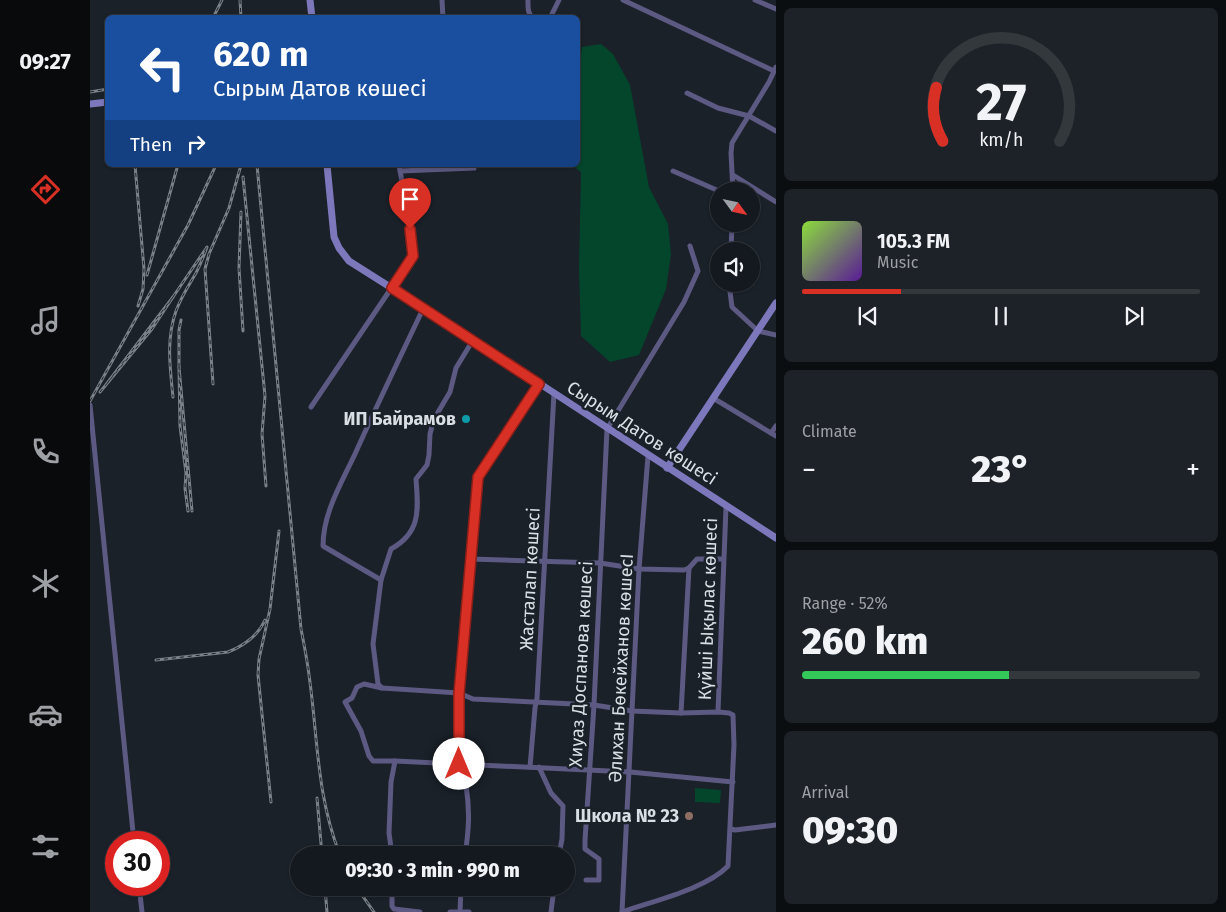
<!DOCTYPE html>
<html lang="en">
<head>
<meta charset="utf-8">
<style>
  body { margin:0; font-family:"Fira Sans",sans-serif; background:#1d2228; color:#f1f3f6; height:100vh; display:flex; flex-direction:column; font-size:19px; white-space:nowrap }
  * { box-sizing:border-box; margin:0 }
  p { font-size:16px; color:#9da0a4 }
  .icon { flex:none; width:28px; height:28px; fill:none; stroke:currentColor; stroke-width:2; stroke-linecap:round; stroke-linejoin:round }
  .map { position:relative; flex:1; overflow:hidden }
  .sheet { display:flex; flex-direction:column; gap:8px; padding:8px; background:#0b0e11; width:450px }
  .sheet>* { flex:none }
  .guide { position:absolute; left:15px; top:15px; width:475px; height:152px; border-radius:8px; box-shadow:0 1px 4px #0004,0 0 0 1px #33383d; background:#1a4fa0; color:#fff; overflow:hidden }
  .needle { width:32px; rotate:123deg }
  .controls { position:absolute; left:620px; top:182px; display:grid; gap:10px }
  .controls a { display:grid; place-items:center; width:50px; height:50px; border-radius:50%; background:#14191f; box-shadow:0 1px 4px #0004,0 0 0 1px #33383d; font-size:25px }
  .speed { position:absolute; left:15px; top:831px; display:flex; gap:10px; font-size:25px; font-weight:700; text-align:center }
  .speed>* { display:grid; place-content:center; width:65px; height:65px; border-radius:50%; background:#14191f; box-shadow:0 1px 4px #0004,0 0 0 1px #33383d; line-height:1 }
  .speed .limit { border:8px solid #d22; background:#fff; color:#111 }
  .pin { position:absolute; display:grid; place-items:center; width:42px; height:42px; color:#fff; margin:-51px -21px; border-radius:50% 50% 50% 0; rotate:-45deg; box-shadow:0 0 5px #0007 }
  .pin .icon { rotate:45deg }
  .me { position:absolute; width:55px; margin:-28px; rotate:0deg; stroke-linejoin:round; filter:drop-shadow(0 0 4px #0008) }
  .turn { display:flex; align-items:center; gap:18px; height:105px; padding:0 25px; font-size:22px }
  .turn .icon { width:65px; height:65px; stroke-width:2.5 }
  .turn b { display:block; font-size:35px; line-height:42px }
  .then { display:flex; align-items:center; height:48px; padding:0 25px; background:#0003; gap:10px; font-size:19px }
  .big { font-size:38px; font-weight:800; line-height:1.1 }
  .sheet .tile { flex:1; display:flex; flex-direction:column; justify-content:center; gap:8px; min-width:0; padding:0 18px; border-radius:8px; background:#1d2228 }
  .sheet .dial { align-items:center; gap:0 }
  .dial svg { height:130px; overflow:visible; fill:none; stroke:#33383d; stroke-width:7; stroke-linecap:round; text-anchor:middle }
  .dial text { fill:#f1f3f6; stroke:none }
  .song { display:flex; align-items:center; gap:15px }
  .cover { width:60px; height:60px; border-radius:8px; background:linear-gradient(135deg,hsl(90 70% 55%),hsl(270 70% 35%)) }
  .played { height:5px; border-radius:2px; background:linear-gradient(90deg,#d93025 25%,#33383d 25%) }
  .keys { display:flex; justify-content:space-around; direction:ltr }
  .heat { display:flex; justify-content:space-between; align-items:center; font-size:28px; direction:ltr }
  .charge { height:8px; border-radius:4px; background:linear-gradient(90deg,#34c759 52%,#33383d 0) }
  .trip { position:absolute; left:200px; top:846px; width:285px; height:50px; border-radius:25px; background:#14191f; box-shadow:0 1px 4px #0004,0 0 0 1px #33383d; font-weight:800; line-height:50px; text-align:center }
  main { display:flex; flex:1; min-height:0 }
  .dock { display:flex; flex-direction:column; width:90px; justify-content:space-around; align-items:center; background:#080a0c; color:#9da0a4 }
  .dock .icon { width:35px; height:35px }
  .dock .current { color:#d93025 }
  .dock b { font-size:22px; color:#f1f3f6 }
  .map>svg:first-child { display:block }
  .green { fill:#03462c }
  .lines { fill:none; stroke-linecap:round; stroke-linejoin:round }
  .street { stroke:#5c5983; stroke-width:5 }
  .secondary { stroke:#7d78bc; stroke-width:7 }
  .rail-casing { stroke:#7b8188; stroke-width:3 }
  .rail { stroke:#1a2129; stroke-width:1; stroke-dasharray:4; stroke-linecap:butt }
  .route-casing { stroke:#8d1f18; stroke-width:12 }
  .route { stroke:#d93025; stroke-width:9 }
  .culture-dot { fill:#0f9aa8; stroke:#1a2129; stroke-width:2 }
  .education-dot { fill:#8d6e63; stroke:#1a2129; stroke-width:2 }
  .labels { text-anchor:middle; dominant-baseline:central; stroke-width:5; stroke-linejoin:round; paint-order:stroke }
  .poi-label { font-size:18px; font-weight:bold; fill:#dadfe5; stroke:#1a2129; text-anchor:end }
  .street-label { font-size:18px; fill:#dadfe5; stroke:#1a2129 }
</style>
</head>
<body>
<main>
<nav class="dock">
<b>09:27</b>
<svg class="icon current" aria-label="directions" viewBox="0 0 24 24"><path d="M12 3l9 9-9 9-9-9zM9 14v-3h6M13 9l2 2-2 2"/></svg>
<svg class="icon" aria-label="music" viewBox="0 0 24 24"><path d="M9 18V5l10-2v13"/><circle cx="6" cy="18" r="3"/><circle cx="16" cy="16" r="3"/></svg>
<svg class="icon" aria-label="phone" viewBox="0 0 24 24"><path d="M5 4h4l2 5-3 2q2 4 5 5l2-3 5 2v4C11 20 4 13 5 4z"/></svg>
<svg class="icon" aria-label="climate" viewBox="0 0 24 24"><path d="M12 3v18M4 7l16 10M4 17L20 7"/></svg>
<svg class="icon" aria-label="car" viewBox="0 0 24 24"><path d="M5 17H2v-5l4-1 3-4h7l3 4 3 1v5h-3M9 17h6M6 11h13"/><circle cx="7" cy="17" r="2"/><circle cx="17" cy="17" r="2"/></svg>
<svg class="icon" aria-label="filters" viewBox="0 0 24 24"><path d="M4 7h16M4 17h16"/><circle cx="9" cy="7" r="2"/><circle cx="15" cy="17" r="2"/></svg>
</nav>
<div class="map">
<svg width="686" height="912" viewBox="0 0 686 912">
  <rect width="100%" height="100%" fill="#1a2129"/>
  <g class="green">
    <path d="M511,44L523,54L540,85L559,187L578,224L581,254L576,289L549,355L520,362L491,336L489,269L491,172L482,165H488V76L492,47Z"/>
    <path d="M605,788L631,790L630,803L605,802Z"/>
  </g>
  <g class="lines">
    <g class="street">
      <path d="M352,0L353,18"/>
      <path d="M438,0C438,6 437,15 444,18"/>
      <path d="M533,0L684,71"/>
      <path d="M665,0L686,9"/>
      <path d="M460,18L469,0"/>
      <path d="M597,93L628,108L659,116L686,131"/>
      <path d="M310,171L384,168"/>
      <path d="M583,171L629,191"/>
      <path d="M643,175L686,202"/>
      <path d="M643,191L641,153L642,143L679,82L686,67"/>
      <path d="M641,251L642,224"/>
      <path d="M639,284L642,307L668,331L686,335"/>
      <path d="M623,398L686,436"/>
      <path d="M0,405L44,842"/>
      <path d="M221,407L323,256L324,248L309,165"/>
      <path d="M681,433L686,426"/>
      <path d="M381,559L510,563L549,569L594,570L599,568L607,559H633"/>
      <path d="M291,580L301,549C332,532 328,508 326,479L337,465L339,455L340,434L344,419L360,392L366,368L383,340"/>
      <path d="M292,688L369,693L383,699L504,705L542,711L591,713L628,712L639,713L643,715L644,745L638,866C616,889 563,901 532,912"/>
      <path d="M628,712L636,507"/>
      <path d="M591,713L599,568"/>
      <path d="M305,761L540,772L643,782"/>
      <path d="M369,764V693L388,477L449,384"/>
      <path d="M440,767L445,708L447,698L464,393"/>
      <path d="M449,767L461,793L473,806L472,839L469,855"/>
      <path d="M641,829L645,830L686,825"/>
      <path d="M302,855L299,833L301,782L305,761H283L279,756L271,731L255,702L262,698L267,687L274,684L292,688L288,684L283,644L291,580L233,546C233,513 251,484 265,454C287,405 310,357 333,309"/>
      <path d="M375,855C379,829 380,811 376,785L389,764"/>
      <path d="M496,880H509V859L495,849V840L504,705L517,429L594,302L608,271L600,246"/>
      <path d="M49,885L52,912"/>
      <path d="M302,888V906L304,909L330,912"/>
      <path d="M370,911L371,888"/>
      <path d="M360,912H379"/>
      <path d="M461,912L464,888"/>
      <path d="M532,912L549,569L558,456"/>
    </g>
    <g class="secondary">
      <path d="M220,0L222,18"/>
      <path d="M0,104L18,102"/>
      <path d="M237,165L244,237L249,248L259,261L357,323L686,538"/>
      <path d="M577,468L686,303"/>
    </g>
    <defs>
      <g id="rail">
        <path d="M150,0L151,18"/>
        <path d="M123,18L132,0"/>
        <path d="M0,92L18,89"/>
        <path d="M45,165L54,269L53,289L48,306"/>
        <path d="M167,165L211,629C214,644 217,659 219,675C228,737 226,794 250,855"/>
        <path d="M153,177L175,396L172,434L176,486"/>
        <path d="M151,212L149,268L153,331"/>
        <path d="M57,275L87,168"/>
        <path d="M83,297L117,247C114,256 110,265 106,273C99,285 91,297 86,311C76,339 80,368 83,397"/>
        <path d="M89,367V330L91,320"/>
        <path d="M123,384L115,269L119,254L139,208L151,165"/>
        <path d="M10,392L62,329L83,297L15,386"/>
        <path d="M0,401L98,225L126,165"/>
        <path d="M98,511L95,488L96,473L90,426L89,367L102,511"/>
        <path d="M66,660L138,652C153,646 168,636 175,620"/>
        <path d="M227,798L232,855"/>
        <path d="M181,802L168,675L169,659L180,609L189,531"/>
        <path d="M235,888L237,912"/>
        <path d="M267,888L284,912"/>
      </g>
    </defs>
    <use href="#rail" class="rail-casing"/>
    <use href="#rail" class="rail"/>
  </g>
  <g class="lines">
    <defs>
      <path id="route" d="M320,229L323,256L302,288L449,384L388,477L369,694V764"/>
    </defs>
    <use href="#route" class="route-casing"/>
    <use href="#route" class="route"/>
  </g>
  <circle class="culture-dot" cx="376" cy="419" r="5"/>
  <circle class="education-dot" cx="599" cy="816" r="5"/>
  <g class="labels">
    <g class="poi-label">
      <text x="366" y="419">ИП Байрамов</text>
      <text x="589" y="816">Школа № 23</text>
    </g>
    <g class="street-label">
      <text transform="translate(552 433) rotate(33)">Сырым Датов көшесі</text>
      <text transform="translate(440 579) rotate(-87)">Жасталап көшесі</text>
      <text transform="translate(618 609) rotate(-88)">Күйші Ықылас көшесі</text>
      <text transform="translate(491 664) rotate(-87)">Хиуаз Доспанова көшесі</text>
      <text transform="translate(531 668) rotate(-87)">Әлихан Бөкейханов көшесI</text>
    </g>
  </g>
</svg>
<div class="controls">
<a><svg class="needle" viewBox="-14 -14 28 28"><path d="M0-13l5 13h-10z" fill="#e53935"/><path d="M0 13l5-13h-10z" fill="#9da0a4"/></svg></a>
<a><svg class="icon" aria-label="sound" viewBox="0 0 24 24"><path d="M4 9h4l5-4v14l-5-4H4zM17 9q2 3 0 6"/></svg></a>
</div>
<div class="speed"><div class="limit">30</div></div>
<div class="pin" style="left:320px;top:229px;background:#d93025"><svg class="icon" aria-label="arrive" viewBox="0 0 24 24"><path d="M6 21V4h12l-3 4 3 4H6"/></svg></div>
<svg class="me" style="left:369px;top:764px" viewBox="-20 -20 40 40"><circle r="19" fill="#fff"/><path d="M0-13L10 11 0 6-10 11z" fill="#d93025"/></svg>
<div class="trip">09:30 · 3 min · 990 m</div>
<div class="guide">
<div class="turn"><svg class="icon" aria-label="left" viewBox="0 0 24 24"><path d="M17 20v-9H6M10 6l-5 5 5 5"/></svg><div><b>620 m</b>Сырым Датов көшесі</div></div>
<div class="then">Then<svg class="icon" aria-label="right" viewBox="0 0 24 24"><path d="M7 20v-9h11M14 6l5 5-5 5"/></svg></div>
</div>
</div>
<section class="sheet">
<div class="tile dial"><svg viewBox="0 0 100 80">
<path d="M14 69A42 42 0 1 1 86 69"/>
<path d="M14 69A42 42 0 0 1 10 36" stroke="#d93025"/>
<text x="50" y="56" font-size="32" font-weight="700">27</text>
<text x="50" y="72" font-size="11">km/h</text>
</svg></div>
<div class="tile">
<div class="song"><i class="cover"></i><div><b>105.3 FM</b><p>Music</p></div></div>
<div class="played"></div>
<div class="keys"><svg class="icon" aria-label="previous" viewBox="0 0 24 24"><path d="M18 5L8 12l10 7zM5 5v14"/></svg><svg class="icon" aria-label="pause" viewBox="0 0 24 24"><path d="M8 5v14M16 5v14"/></svg><svg class="icon" aria-label="next" viewBox="0 0 24 24"><path d="M6 5l10 7-10 7zM19 5v14"/></svg></div>
</div>
<div class="tile"><p>Climate</p>
<div class="heat"><a>−</a><b class="big">23°</b><a>+</a></div>
</div>
<div class="tile"><p>Range · 52%</p><b class="big">260 km</b><div class="charge"></div></div>
<div class="tile"><p>Arrival</p><b class="big">09:30</b></div>
</section>
</main>
</body>
</html>
